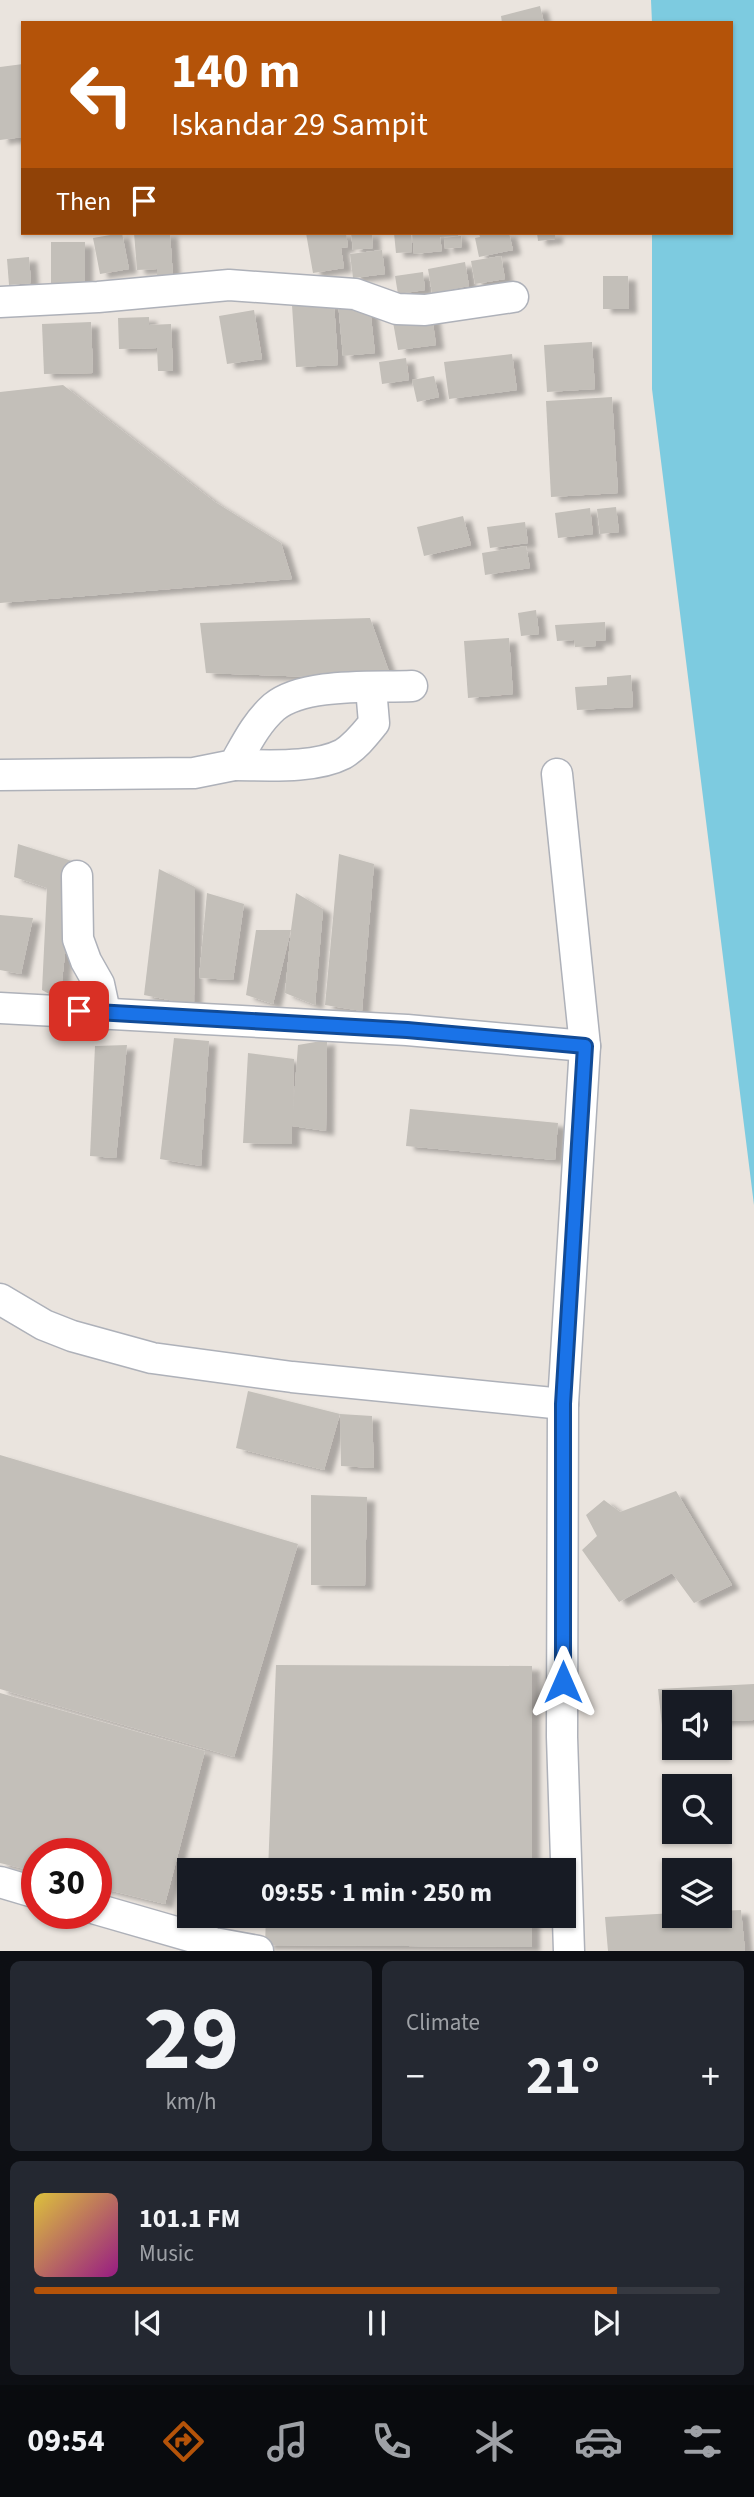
<!DOCTYPE html>
<html lang="en">
<head>
<meta charset="utf-8">
<style>
  body { margin:0; font-family:"Source Sans 3",sans-serif; background:#242831; color:#f1f3f6; height:100vh; display:flex; flex-direction:column; font-size:26px; white-space:nowrap }
  * { box-sizing:border-box; margin:0 }
  p { font-size:23px; color:#9ea1a6 }
  .icon { flex:none; width:38px; height:38px; fill:none; stroke:currentColor; stroke-width:2; stroke-linecap:round; stroke-linejoin:round }
  .map { position:relative; height:1951px; overflow:hidden }
  .panel { display:flex; flex-direction:column; gap:10px; padding:10px; background:#0d0f14; flex:1 }
  .panel>* { flex:none }
  .guide { position:absolute; left:21px; top:21px; width:712px; height:214px; border-radius:0px; box-shadow:0 2px 5px #0004; background:#b45309; color:#fff; overflow:hidden }
  .buttons { position:absolute; left:662px; top:1690px; display:grid; gap:14px }
  .buttons a { display:grid; place-items:center; width:70px; height:70px; border-radius:0px; background:#171b24; box-shadow:0 2px 5px #0004; font-size:35px }
  .speed { position:absolute; left:21px; top:1838px; display:flex; gap:14px; font-size:35px; font-weight:700; text-align:center }
  .speed>* { display:grid; place-content:center; width:91px; height:91px; border-radius:50%; background:#171b24; box-shadow:0 2px 5px #0004; line-height:1 }
  .speed .limit { border:10px solid #d22; background:#fff; color:#111 }
  .pin { position:absolute; display:grid; place-items:center; width:60px; height:60px; color:#fff; margin:-30px; border-radius:14px; box-shadow:0 4px 10px #0006 }
  .me { position:absolute; width:77px; margin:-38px; rotate:0deg; stroke-linejoin:round; filter:drop-shadow(0 0 5px #0008) }
  .turn { display:flex; align-items:center; gap:24px; height:147px; padding:0 35px; font-size:32px }
  .turn .icon { width:91px; height:91px; stroke-width:2.5 }
  .turn b { display:block; font-size:49px; line-height:60px }
  .then { display:flex; align-items:center; height:66px; padding:0 35px; background:#0003; gap:14px; font-size:26px }
  .big { font-size:52px; font-weight:700; line-height:1.1 }
  .panel .tile { flex:1; display:flex; flex-direction:column; justify-content:center; gap:10px; min-width:0; padding:0 24px; border-radius:10px; background:#242831 }
  .panel .dial { align-items:center; gap:0 }
  .dial b { font-size:91px; line-height:1 }
  .song { display:flex; align-items:center; gap:21px }
  .cover { width:84px; height:84px; border-radius:10px; background:linear-gradient(135deg,hsl(50 70% 55%),hsl(310 70% 35%)) }
  .played { height:7px; border-radius:4px; background:linear-gradient(90deg,#b45309 85%,#363941 85%) }
  .keys { display:flex; justify-content:space-around; direction:ltr }
  .heat { display:flex; justify-content:space-between; align-items:center; font-size:38px; direction:ltr }
  .panel .tiles { flex:1; display:grid; gap:10px; grid-template-columns:1fr 1fr }
  .tile:last-child { grid-column:span 2 }
  .trip { position:absolute; left:177px; top:1858px; width:399px; height:70px; border-radius:0px; background:#171b24; box-shadow:0 2px 5px #0004; font-weight:700; line-height:70px; text-align:center }
  .menu { display:flex; height:112px; justify-content:space-around; align-items:center; background:#090b0e; color:#9ea1a6 }
  .menu .icon { width:49px; height:49px }
  .menu .on { color:#b45309 }
  .menu b { font-size:32px; color:#f1f3f6 }
  .map>svg:first-child { display:block }
  .water { fill:#7dcbe0 }
  .building { fill:#c3bfb9; filter:url(#shadow) }
  .lines { fill:none; stroke-linecap:round; stroke-linejoin:round }
  .minor-casing { stroke:#aeb1b9; stroke-width:33 }
  .minor { stroke:#fff; stroke-width:30 }
  .route-casing { stroke:#114b97; stroke-width:18 }
  .route { stroke:#1a73e8; stroke-width:12 }
</style>
</head>
<body>
<div class="map">
<svg width="754" height="1951" viewBox="0 0 754 1951">
  <defs>
    <filter id="shadow"><feDropShadow dx="8" dy="4.5" stdDeviation="2" flood-color="#0004"/></filter>
  </defs>
  <rect width="100%" height="100%" fill="#eae4de"/>
  <path class="water" d="M651,0H754V1205L652,389V233H732V23H652Z"/>
  <g class="building">
    <path d="M540,6L544,23H502L501,16Z"/>
    <path d="M23,64V137L0,140V67Z"/>
    <path d="M122,233L129,269L100,274L93,238Z"/>
    <path d="M134,233H170L173,277L157,278V269L137,270Z"/>
    <path d="M306,233H346L348,247L341,248L344,268L313,273Z"/>
    <path d="M351,233H372L373,248L353,250Z"/>
    <path d="M394,233H411L412,252L396,253Z"/>
    <path d="M412,233H458V236L440,237L442,251L414,254Z"/>
    <path d="M479,233H509L513,250L479,257L475,238L480,237Z"/>
    <path d="M537,233H555V239L538,241Z"/>
    <path d="M461,236L462,247L445,249L444,238Z"/>
    <path d="M51,242H85V285L51,284Z"/>
    <path d="M382,250L385,274L353,278L350,254Z"/>
    <path d="M501,256L505,279L475,284L471,261Z"/>
    <path d="M29,257L31,283L9,285L7,259Z"/>
    <path d="M465,262L469,286L432,293L428,269Z"/>
    <path d="M423,272L425,290L398,294L395,276Z"/>
    <path d="M603,276H628L629,309H603Z"/>
    <path d="M369,299L375,353L343,356L338,302Z"/>
    <path d="M334,302L338,365L296,367L292,305Z"/>
    <path d="M254,310L262,359L227,364L219,316Z"/>
    <path d="M432,316L436,345L398,350L393,322Z"/>
    <path d="M149,317V325L171,324L173,371H158L157,348L119,349L118,318Z"/>
    <path d="M91,322L93,373L44,374L42,324Z"/>
    <path d="M592,342L595,389L547,392L544,345Z"/>
    <path d="M512,354L517,390L449,399L444,362Z"/>
    <path d="M406,358L409,380L382,384L379,362Z"/>
    <path d="M434,376L439,397L417,402L412,380Z"/>
    <path d="M63,385L215,502L281,543L292,579L0,603V392Z"/>
    <path d="M612,397L618,493L551,497L546,401Z"/>
    <path d="M616,507L619,532L600,534L597,509Z"/>
    <path d="M590,508L593,534L558,538L555,513Z"/>
    <path d="M463,516L471,545L424,556L417,527Z"/>
    <path d="M525,522L528,543L490,548L487,527Z"/>
    <path d="M526,546L530,568L485,575L482,553Z"/>
    <path d="M536,610L539,634L521,636L518,613Z"/>
    <path d="M370,618L392,680L206,673L200,623Z"/>
    <path d="M605,622L606,640L596,641V646L575,647L574,640L557,641L555,625Z"/>
    <path d="M509,638L513,694L468,698L464,641Z"/>
    <path d="M631,675L633,707L577,710L575,687L607,685V677Z"/>
    <path d="M18,844L75,862L60,1000L42,990L47,888L14,877Z"/>
    <path d="M339,854L374,864L362,1011L325,1005Z"/>
    <path d="M159,869L195,887L194,1005L144,995Z"/>
    <path d="M207,893L244,904L233,980L199,978Z"/>
    <path d="M296,893L323,909L315,1005L285,993L291,930L273,1004L246,995L256,930H291Z"/>
    <path d="M0,915L33,918L21,974L0,970Z"/>
    <path d="M174,1038L209,1041L201,1166L160,1159Z"/>
    <path d="M327,1040L326,1131L292,1126V1144L243,1143L248,1053L294,1059L293,1112L298,1045Z"/>
    <path d="M127,1045L116,1158L90,1156L95,1046Z"/>
    <path d="M410,1109L558,1123L555,1160L406,1146Z"/>
    <path d="M248,1391L340,1414L324,1470L236,1448Z"/>
    <path d="M340,1414L372,1416L374,1468L341,1466Z"/>
    <path d="M0,1455L298,1544L234,1757L0,1689Z"/>
    <path d="M676,1491L732,1585L694,1603L672,1573L619,1602L582,1550L597,1536L586,1515L604,1500L620,1512Z"/>
    <path d="M311,1495L367,1497L365,1586L311,1585Z"/>
    <path d="M276,1665L532,1666V1871H268Z"/>
    <path d="M754,1684V1720L719,1721V1703H674V1724L662,1725L658,1689Z"/>
    <path d="M0,1693L205,1751L165,1904L96,1887V1853H37V1872L0,1863Z"/>
    <path d="M741,1910L745,1951H608L605,1917L674,1913V1916H719V1911Z"/>
    <path d="M266,1916H532V1947L265,1945Z"/>
  </g>
  <g class="lines">
    <defs>
      <g id="minor">
        <path d="M0,302L98,297L229,285L355,294L397,309L425,310L513,297"/>
        <path d="M234,765C266,765 314,769 343,754C356,746 365,734 374,723L371,688"/>
        <path d="M557,774L585,1046L563,1404L562,1737L569,1951"/>
        <path d="M0,775L194,773L234,765C246,744 256,723 274,707C305,682 374,688 412,686"/>
        <path d="M77,876L78,939L86,961L99,984L105,1012"/>
        <path d="M0,1008L407,1030L585,1046"/>
        <path d="M0,1299L44,1325L72,1336L152,1358L292,1377L563,1404"/>
        <path d="M0,1882L37,1893"/>
        <path d="M96,1909L214,1943L258,1951"/>
      </g>
    </defs>
    <use href="#minor" class="minor-casing"/>
    <use href="#minor" class="minor"/>
  </g>
  <g class="lines">
    <defs>
      <path id="route" d="M79,1011L407,1030L585,1046L563,1404V1682"/>
    </defs>
    <use href="#route" class="route-casing"/>
    <use href="#route" class="route"/>
  </g>
</svg>
<div class="buttons">
<a><svg class="icon" aria-label="sound" viewBox="0 0 24 24"><path d="M4 9h4l5-4v14l-5-4H4zM17 9q2 3 0 6"/></svg></a>
<a><svg class="icon" aria-label="search" viewBox="0 0 24 24"><circle cx="10" cy="10" r="6"/><path d="M15 15l6 6"/></svg></a>
<a><svg class="icon" aria-label="layers" viewBox="0 0 24 24"><path d="M12 4l9 5-9 5-9-5zM3 14l9 5 9-5"/></svg></a>
</div>
<div class="speed"><div class="limit">30</div></div>
<div class="pin" style="left:79px;top:1011px;background:#d93025"><svg class="icon" aria-label="arrive" viewBox="0 0 24 24"><path d="M6 21V4h12l-3 4 3 4H6"/></svg></div>
<svg class="me" style="left:563px;top:1682px" viewBox="-20 -20 40 40"><path d="M0-17L14 15 0 8-14 15z" fill="#1a73e8" stroke="#fff" stroke-width="4"/></svg>
<div class="trip">09:55 · 1 min · 250 m</div>
<div class="guide">
<div class="turn"><svg class="icon" aria-label="left" viewBox="0 0 24 24"><path d="M17 20v-9H6M10 6l-5 5 5 5"/></svg><div><b>140 m</b>Iskandar 29 Sampit</div></div>
<div class="then">Then<svg class="icon" aria-label="arrive" viewBox="0 0 24 24"><path d="M6 21V4h12l-3 4 3 4H6"/></svg></div>
</div>
</div>
<section class="panel">
<div class="tiles">
<div class="tile dial"><b>29</b><p>km/h</p></div>
<div class="tile"><p>Climate</p>
<div class="heat"><a>−</a><b class="big">21°</b><a>+</a></div>
</div>
<div class="tile">
<div class="song"><i class="cover"></i><div><b>101.1 FM</b><p>Music</p></div></div>
<div class="played"></div>
<div class="keys"><svg class="icon" aria-label="previous" viewBox="0 0 24 24"><path d="M18 5L8 12l10 7zM5 5v14"/></svg><svg class="icon" aria-label="pause" viewBox="0 0 24 24"><path d="M8 5v14M16 5v14"/></svg><svg class="icon" aria-label="next" viewBox="0 0 24 24"><path d="M6 5l10 7-10 7zM19 5v14"/></svg></div>
</div>
</div>
</section>
<nav class="menu">
<b>09:54</b>
<svg class="icon on" aria-label="directions" viewBox="0 0 24 24"><path d="M12 3l9 9-9 9-9-9zM9 14v-3h6M13 9l2 2-2 2"/></svg>
<svg class="icon" aria-label="music" viewBox="0 0 24 24"><path d="M9 18V5l10-2v13"/><circle cx="6" cy="18" r="3"/><circle cx="16" cy="16" r="3"/></svg>
<svg class="icon" aria-label="phone" viewBox="0 0 24 24"><path d="M5 4h4l2 5-3 2q2 4 5 5l2-3 5 2v4C11 20 4 13 5 4z"/></svg>
<svg class="icon" aria-label="climate" viewBox="0 0 24 24"><path d="M12 3v18M4 7l16 10M4 17L20 7"/></svg>
<svg class="icon" aria-label="car" viewBox="0 0 24 24"><path d="M5 17H2v-5l4-1 3-4h7l3 4 3 1v5h-3M9 17h6M6 11h13"/><circle cx="7" cy="17" r="2"/><circle cx="17" cy="17" r="2"/></svg>
<svg class="icon" aria-label="filters" viewBox="0 0 24 24"><path d="M4 7h16M4 17h16"/><circle cx="9" cy="7" r="2"/><circle cx="15" cy="17" r="2"/></svg>
</nav>
</body>
</html>
